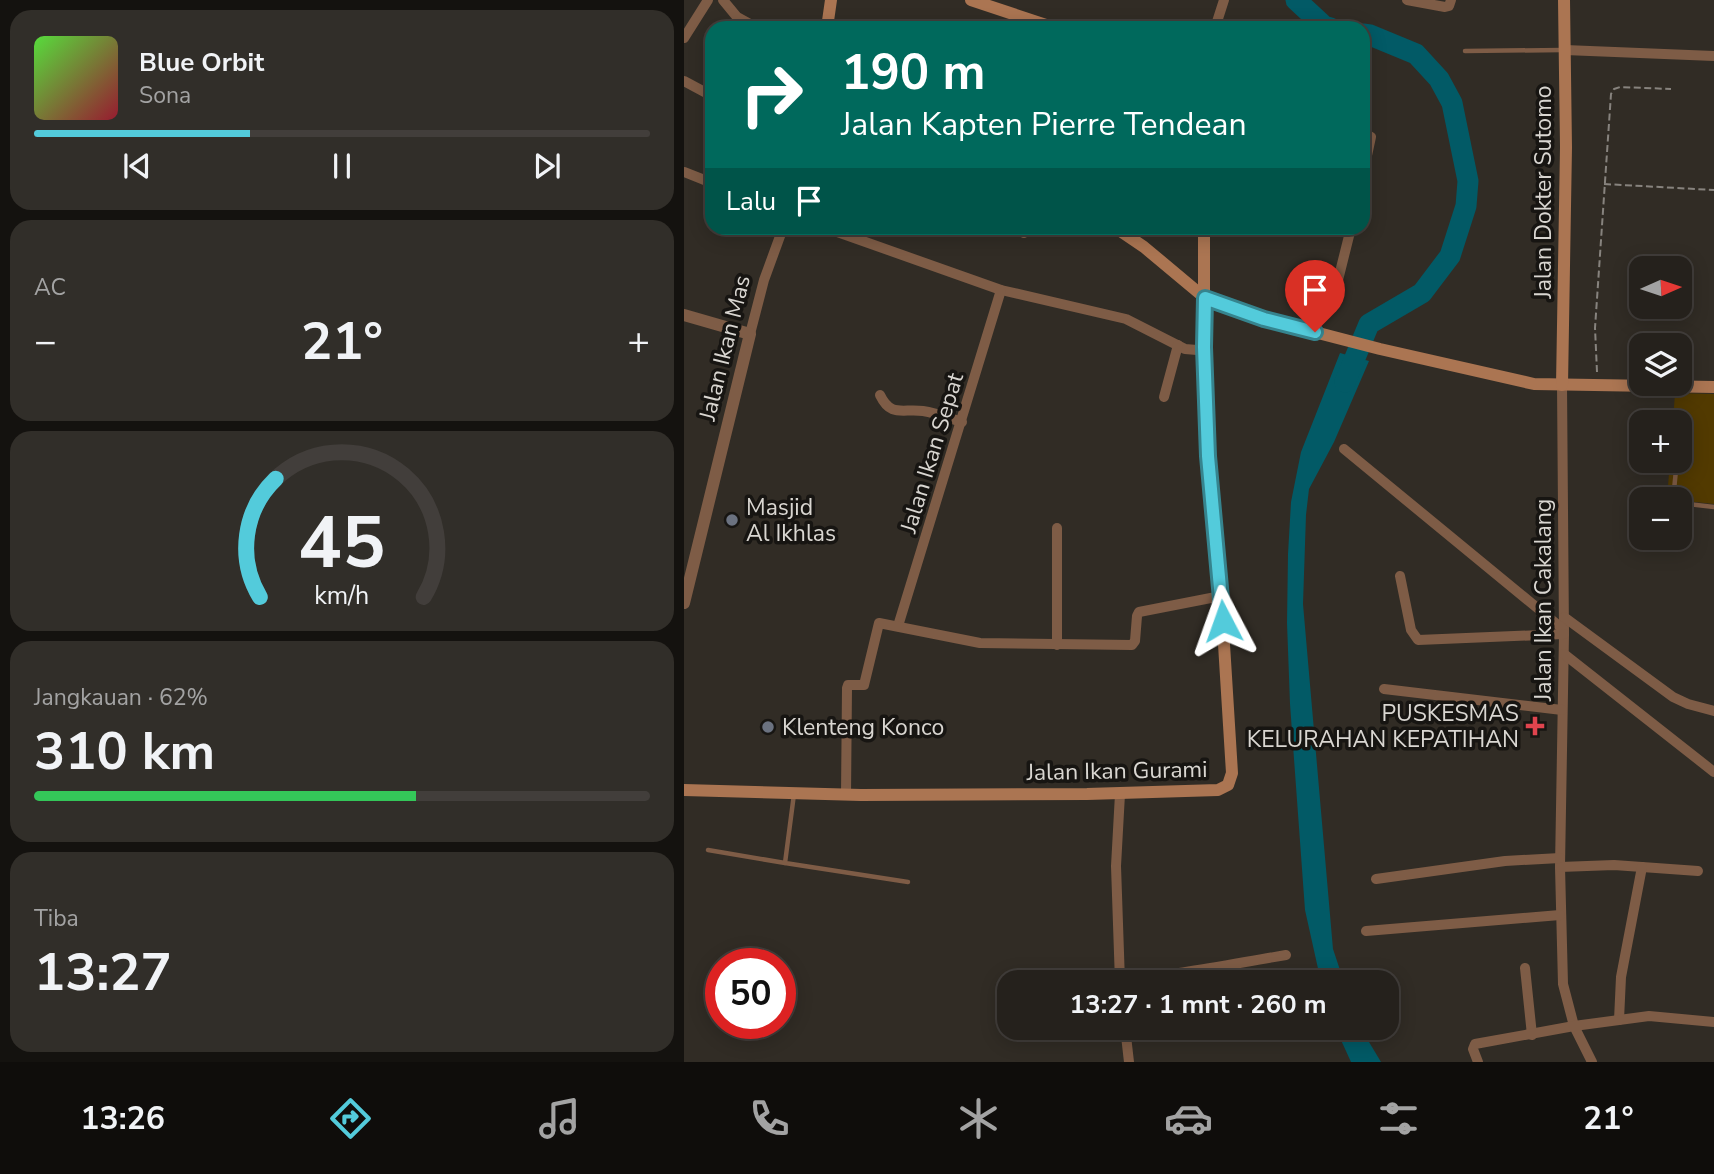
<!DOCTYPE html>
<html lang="id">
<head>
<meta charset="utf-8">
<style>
  body { margin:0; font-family:"Nunito Sans",sans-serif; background:#312e29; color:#f1f3f6; height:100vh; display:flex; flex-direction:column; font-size:26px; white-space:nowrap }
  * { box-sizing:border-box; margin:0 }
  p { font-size:23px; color:#a3a3a3 }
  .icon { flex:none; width:38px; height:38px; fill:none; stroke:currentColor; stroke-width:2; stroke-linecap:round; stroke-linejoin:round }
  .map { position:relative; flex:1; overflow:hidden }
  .panel { display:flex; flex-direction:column; gap:10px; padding:10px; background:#14120f; width:684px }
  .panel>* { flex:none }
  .guide { position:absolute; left:21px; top:21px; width:665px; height:214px; border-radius:21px; box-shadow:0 4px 18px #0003,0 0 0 2px #423e3b; background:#00695c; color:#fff; overflow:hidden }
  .needle { width:46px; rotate:87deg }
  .fabs { position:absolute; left:945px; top:256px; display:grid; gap:14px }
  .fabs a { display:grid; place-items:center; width:63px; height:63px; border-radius:14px; background:#25211c; box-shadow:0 4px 18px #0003,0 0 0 2px #423e3b; font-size:35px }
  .speed { position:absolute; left:21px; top:948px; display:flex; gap:14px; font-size:35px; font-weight:700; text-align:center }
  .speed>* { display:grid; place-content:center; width:91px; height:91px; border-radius:50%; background:#25211c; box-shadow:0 4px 18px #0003,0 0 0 2px #423e3b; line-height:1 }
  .speed .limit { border:10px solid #d22; background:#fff; color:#111 }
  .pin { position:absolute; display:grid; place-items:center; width:60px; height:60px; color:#fff; margin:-72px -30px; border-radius:50% 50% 50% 0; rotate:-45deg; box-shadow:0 0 7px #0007 }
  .pin .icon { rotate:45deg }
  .me { position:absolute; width:77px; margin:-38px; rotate:356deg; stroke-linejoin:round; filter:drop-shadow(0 0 5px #0008) }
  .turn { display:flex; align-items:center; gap:24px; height:147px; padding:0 21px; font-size:32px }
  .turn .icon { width:91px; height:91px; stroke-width:2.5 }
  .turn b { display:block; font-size:49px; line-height:60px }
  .then { display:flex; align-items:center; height:66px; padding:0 21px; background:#0003; gap:14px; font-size:26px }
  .big { font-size:52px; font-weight:700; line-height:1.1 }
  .panel .card { flex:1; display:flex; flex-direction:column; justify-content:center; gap:10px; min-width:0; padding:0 24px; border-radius:21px; background:#312e29 }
  .panel .dial { align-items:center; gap:0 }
  .dial svg { height:182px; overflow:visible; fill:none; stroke:#423e3b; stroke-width:7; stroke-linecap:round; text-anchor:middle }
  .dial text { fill:#f1f3f6; stroke:none }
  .song { display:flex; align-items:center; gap:21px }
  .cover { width:84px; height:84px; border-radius:10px; background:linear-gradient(135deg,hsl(110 70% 55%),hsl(350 70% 35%)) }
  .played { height:7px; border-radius:4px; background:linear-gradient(90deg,#53cbdb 35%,#423e3b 35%) }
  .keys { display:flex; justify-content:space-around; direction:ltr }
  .heat { display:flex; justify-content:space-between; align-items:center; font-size:38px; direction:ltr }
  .charge { height:10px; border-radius:5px; background:linear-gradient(90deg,#34c759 62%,#423e3b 0) }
  .trip { position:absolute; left:313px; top:970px; width:402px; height:70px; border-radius:21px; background:#25211c; box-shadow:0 4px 18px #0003,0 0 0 2px #423e3b; font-weight:700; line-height:70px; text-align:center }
  .tabs { display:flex; height:112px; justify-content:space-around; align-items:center; background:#0f0d0b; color:#a3a3a3 }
  .tabs .icon { width:49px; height:49px }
  .tabs .active { color:#53cbdb }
  .tabs b { font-size:32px; color:#f1f3f6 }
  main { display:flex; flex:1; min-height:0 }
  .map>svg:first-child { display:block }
  .green { fill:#523a00 }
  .water { fill:#025a66 }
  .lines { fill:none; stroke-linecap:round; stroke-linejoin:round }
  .river { stroke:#025a66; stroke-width:21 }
  .path { stroke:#87837e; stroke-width:2; stroke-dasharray:7 3.5; stroke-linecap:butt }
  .service { stroke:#7e5c46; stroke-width:4.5 }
  .minor { stroke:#7e5c46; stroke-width:10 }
  .tertiary { stroke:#7e5c46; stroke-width:12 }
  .secondary { stroke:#ab7552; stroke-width:12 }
  .route-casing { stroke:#36848e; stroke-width:18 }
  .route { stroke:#53cbdb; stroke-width:12 }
  .worship-dot { fill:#6b7280; stroke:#171512; stroke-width:2.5 }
  .health-dot { fill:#e0444e; stroke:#171512; stroke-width:2.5 }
  .labels { text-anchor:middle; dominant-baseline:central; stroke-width:7; stroke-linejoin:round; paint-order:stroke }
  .street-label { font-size:23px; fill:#d9d6d1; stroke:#171512 }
  .poi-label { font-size:23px; fill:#d9d6d1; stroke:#171512; text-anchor:start }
</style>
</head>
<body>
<main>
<section class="panel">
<div class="card">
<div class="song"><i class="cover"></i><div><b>Blue Orbit</b><p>Sona</p></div></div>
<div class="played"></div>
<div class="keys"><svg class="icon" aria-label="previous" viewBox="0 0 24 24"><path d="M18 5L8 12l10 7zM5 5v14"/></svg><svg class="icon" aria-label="pause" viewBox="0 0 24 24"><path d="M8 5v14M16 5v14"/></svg><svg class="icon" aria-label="next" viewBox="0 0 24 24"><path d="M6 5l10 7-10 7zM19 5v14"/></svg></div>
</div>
<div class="card"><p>AC</p>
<div class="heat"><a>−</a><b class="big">21°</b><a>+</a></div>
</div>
<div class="card dial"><svg viewBox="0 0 100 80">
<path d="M14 69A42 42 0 1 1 86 69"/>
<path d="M14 69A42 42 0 0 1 21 17" stroke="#53cbdb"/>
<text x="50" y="56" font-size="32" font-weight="700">45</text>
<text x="50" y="72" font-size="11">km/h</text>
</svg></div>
<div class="card"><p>Jangkauan · 62%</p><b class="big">310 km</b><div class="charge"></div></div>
<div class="card"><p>Tiba</p><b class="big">13:27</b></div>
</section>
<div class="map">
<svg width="1030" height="1062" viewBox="0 0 1030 1062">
  <rect width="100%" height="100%" fill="#312c25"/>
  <path class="green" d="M991,393L1030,394V504L983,499L986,460H996V422H989Z"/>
  <g class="water">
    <path d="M656,353L685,361L650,442L625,489L622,515L619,604L649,949L660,982H637L621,910L606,704L603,623L604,554L607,502L617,452Z"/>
    <path d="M651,1027H676L697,1062H667Z"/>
  </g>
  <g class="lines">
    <g class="river">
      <path d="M612,0L640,26L647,28"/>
      <path d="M661,382L685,324L738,293L766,256L782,206L784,181L768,103L755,79L732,54L686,35L679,34"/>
    </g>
    <g class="path">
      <path d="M920,184L1030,190"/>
      <path d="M913,372L911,328L927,94L930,89L936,87L987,89"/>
    </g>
    <g class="service">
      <path d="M781,51L878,50"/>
      <path d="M996,444L1000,421"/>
      <path d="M993,460L990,490L995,499"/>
      <path d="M996,499L1004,504L1030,507"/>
      <path d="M110,794L101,863L224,882"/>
      <path d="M24,850L101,863"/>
    </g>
    <g class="minor">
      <path d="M39,0L53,17L73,28"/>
      <path d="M723,0L761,7L765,6L767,0"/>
      <path d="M531,28L540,0"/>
      <path d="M0,38L24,0"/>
      <path d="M881,50L1030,56"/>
      <path d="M0,81L28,96"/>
      <path d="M679,132L687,137L679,174"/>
      <path d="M0,172L28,183"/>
      <path d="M142,228L317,290L442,319L501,349L513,350L520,347"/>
      <path d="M330,228L340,233"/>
      <path d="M654,280L667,228"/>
      <path d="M66,334L80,280L99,228"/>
      <path d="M878,385L880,634L876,867L879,984L890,1026L908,1062"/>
      <path d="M196,395C207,418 219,408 239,411C252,413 265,418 278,422"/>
      <path d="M480,397L494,345"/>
      <path d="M660,449L880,630"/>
      <path d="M716,576L727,630L734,640L880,634"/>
      <path d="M880,617L989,697L1004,704L1030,711"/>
      <path d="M214,626L317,290"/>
      <path d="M373,645V528"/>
      <path d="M880,654L1030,772"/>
      <path d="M700,689L878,710"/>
      <path d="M436,794L432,866L436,982"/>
      <path d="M162,795L163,688L164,685H180L195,623L296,643L448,645L451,641L453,616L455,612L537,596"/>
      <path d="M876,867L930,865L1014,871"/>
      <path d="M692,879L821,861L876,858"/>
      <path d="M682,931L876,915"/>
      <path d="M841,968L848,1035"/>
      <path d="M436,979C492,976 547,964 602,955"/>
      <path d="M935,1020L937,977L958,867"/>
      <path d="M441,1027L445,1062"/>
      <path d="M794,1062L789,1049L791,1044L890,1026L965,1016L1030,1022"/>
    </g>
    <path class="tertiary" d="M0,315L66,334L0,603"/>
    <g class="secondary">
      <path d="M287,0L371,28"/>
      <path d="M143,28L147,0"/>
      <path d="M432,228L460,247L521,298L580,319L696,349L850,384L1030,387"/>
      <path d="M878,385L882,147L880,0"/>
      <path d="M0,790L177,795L403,794L534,790L544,785L548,773L537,596L524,456L520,347V228"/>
    </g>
  </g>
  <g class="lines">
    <defs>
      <path id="route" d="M539,621L524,456L520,347L521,298L580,319L631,332"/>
    </defs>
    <use href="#route" class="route-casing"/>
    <use href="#route" class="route"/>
  </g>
  <g class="worship-dot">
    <circle cx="48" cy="520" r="7"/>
    <circle cx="84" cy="727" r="7"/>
  </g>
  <path class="health-dot" d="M847.5 715.5h7v7h7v7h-7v7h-7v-7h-7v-7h7z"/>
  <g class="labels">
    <g class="street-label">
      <text transform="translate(859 192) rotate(-90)">Jalan Dokter Sutomo</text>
      <text transform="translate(41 348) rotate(-76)">Jalan Ikan Mas</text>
      <text transform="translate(248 453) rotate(-73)">Jalan Ikan Sepat</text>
      <text transform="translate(859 600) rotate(-90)">Jalan Ikan Cakalang</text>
      <text transform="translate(433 771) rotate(-1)">Jalan Ikan Gurami</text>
    </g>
    <g class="poi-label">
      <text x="62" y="507">Masjid<tspan x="62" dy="26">Al Ikhlas</tspan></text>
      <text x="835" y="713" text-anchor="end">PUSKESMAS<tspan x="835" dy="26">KELURAHAN KEPATIHAN</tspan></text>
      <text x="98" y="727">Klenteng Konco</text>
    </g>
  </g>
</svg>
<div class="fabs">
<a><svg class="needle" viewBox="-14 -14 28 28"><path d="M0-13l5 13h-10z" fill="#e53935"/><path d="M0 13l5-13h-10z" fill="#a3a3a3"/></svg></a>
<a><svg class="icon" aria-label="layers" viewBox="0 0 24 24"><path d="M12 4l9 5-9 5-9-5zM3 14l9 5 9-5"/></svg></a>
<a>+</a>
<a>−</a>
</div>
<div class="speed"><div class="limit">50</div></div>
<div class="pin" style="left:631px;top:332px;background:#d93025"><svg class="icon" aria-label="arrive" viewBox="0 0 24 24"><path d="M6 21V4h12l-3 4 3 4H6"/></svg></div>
<svg class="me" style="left:539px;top:621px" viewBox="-20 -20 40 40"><path d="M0-17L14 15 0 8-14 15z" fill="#53cbdb" stroke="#fff" stroke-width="4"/></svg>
<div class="trip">13:27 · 1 mnt · 260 m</div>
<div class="guide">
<div class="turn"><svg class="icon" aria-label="right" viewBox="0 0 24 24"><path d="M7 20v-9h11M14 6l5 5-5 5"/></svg><div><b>190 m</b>Jalan Kapten Pierre Tendean</div></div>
<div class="then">Lalu<svg class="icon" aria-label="arrive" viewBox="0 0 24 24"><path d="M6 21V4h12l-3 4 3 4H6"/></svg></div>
</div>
</div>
</main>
<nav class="tabs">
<b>13:26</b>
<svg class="icon active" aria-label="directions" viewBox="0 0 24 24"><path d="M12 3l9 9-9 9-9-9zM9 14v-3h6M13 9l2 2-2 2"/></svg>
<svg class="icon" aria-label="music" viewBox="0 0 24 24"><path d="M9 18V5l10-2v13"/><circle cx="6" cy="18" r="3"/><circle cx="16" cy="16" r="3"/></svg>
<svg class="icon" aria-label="phone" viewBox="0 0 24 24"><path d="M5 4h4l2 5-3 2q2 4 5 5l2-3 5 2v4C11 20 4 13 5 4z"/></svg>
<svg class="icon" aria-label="climate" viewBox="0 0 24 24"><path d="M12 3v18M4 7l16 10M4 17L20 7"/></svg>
<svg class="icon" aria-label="car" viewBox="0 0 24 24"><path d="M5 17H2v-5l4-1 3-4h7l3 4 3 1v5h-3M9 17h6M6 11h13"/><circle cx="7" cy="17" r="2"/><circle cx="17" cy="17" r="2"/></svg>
<svg class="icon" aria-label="filters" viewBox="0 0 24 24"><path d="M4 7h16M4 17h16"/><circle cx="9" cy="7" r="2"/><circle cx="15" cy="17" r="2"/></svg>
<b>21°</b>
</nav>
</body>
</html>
